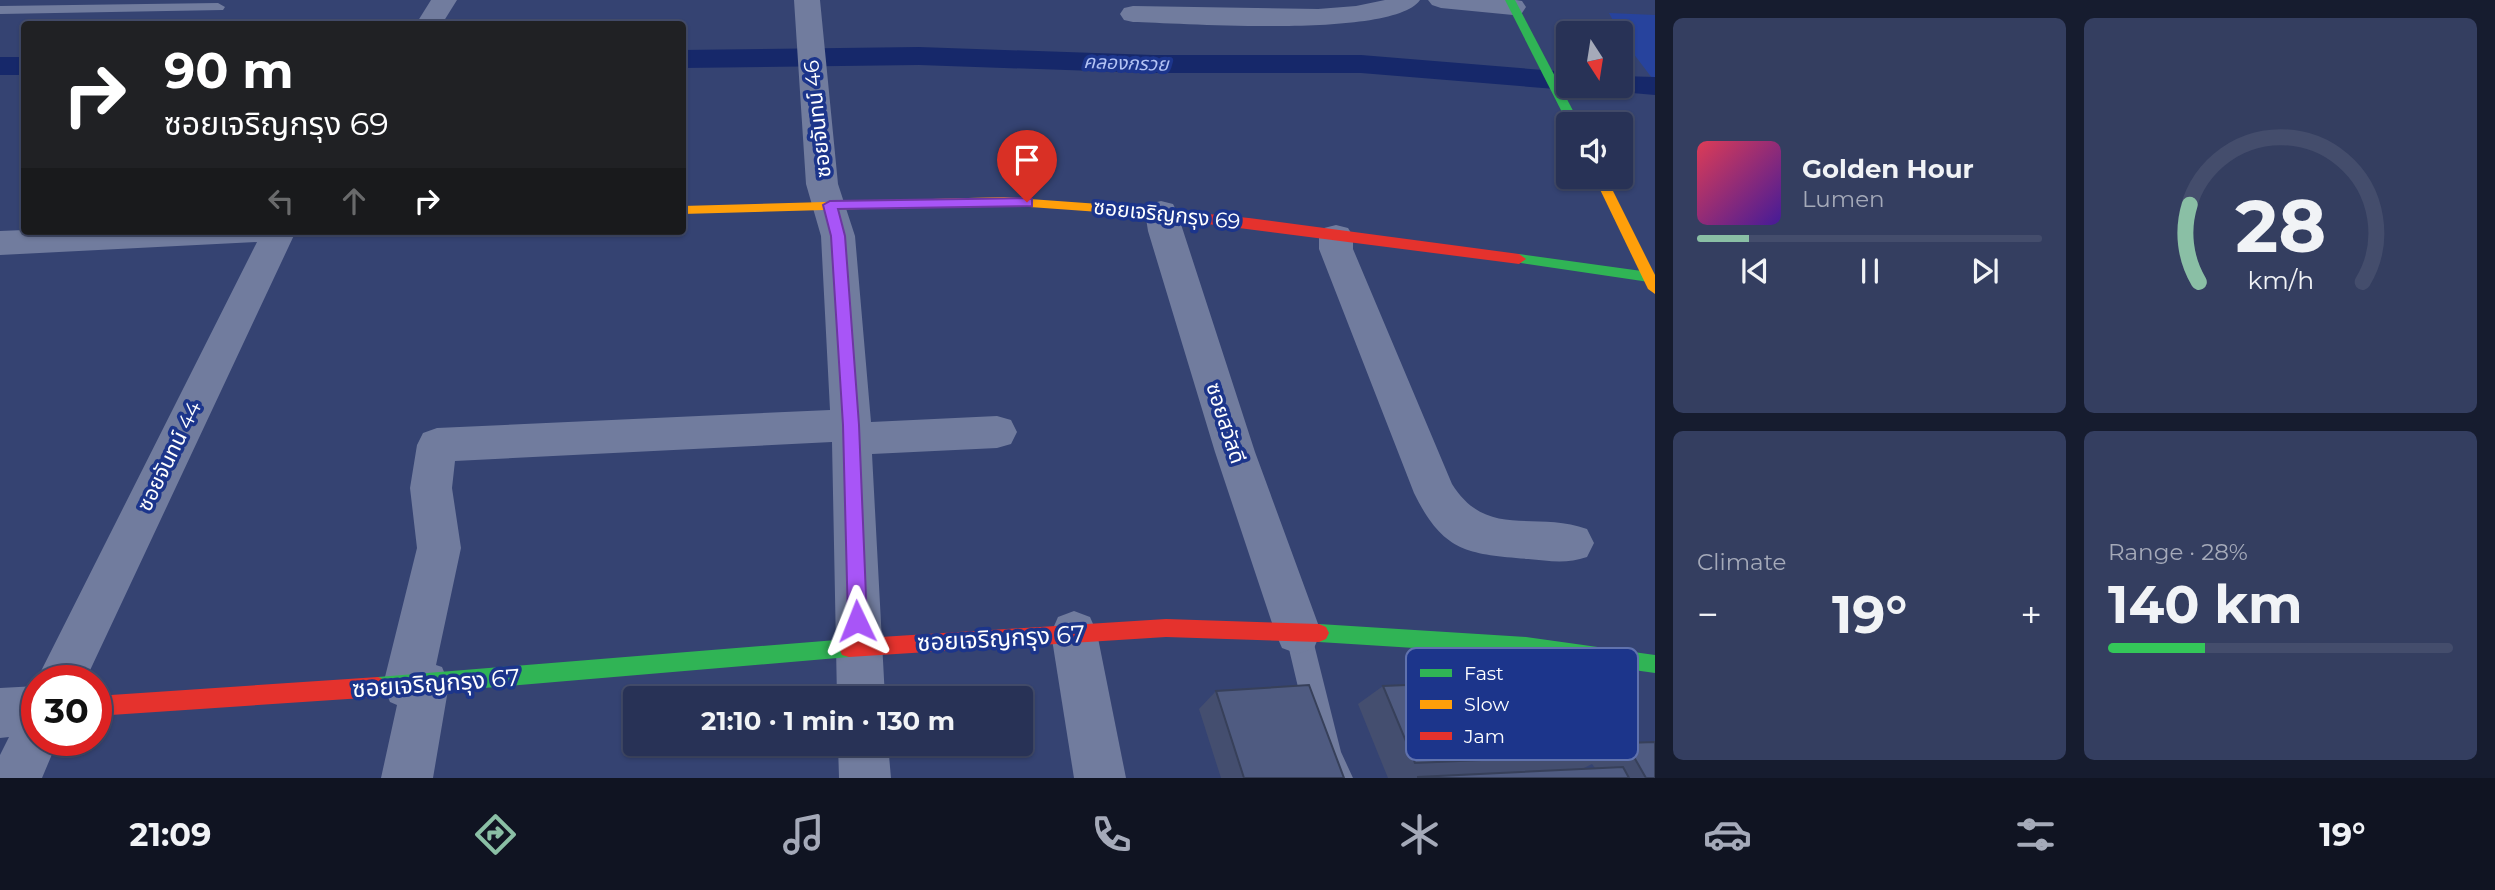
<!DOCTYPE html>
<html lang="en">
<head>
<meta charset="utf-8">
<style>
  body { margin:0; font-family:Montserrat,"Noto Sans Thai",sans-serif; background:#343e60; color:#f1f3f6; height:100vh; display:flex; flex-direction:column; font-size:26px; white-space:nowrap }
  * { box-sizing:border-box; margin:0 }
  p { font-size:23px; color:#a5aab9 }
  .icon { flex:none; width:38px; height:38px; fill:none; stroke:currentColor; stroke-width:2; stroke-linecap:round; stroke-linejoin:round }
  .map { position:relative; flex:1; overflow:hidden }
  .details { display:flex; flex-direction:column; gap:18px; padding:18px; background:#161c2f; width:840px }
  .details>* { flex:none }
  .guide { position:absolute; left:21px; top:21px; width:665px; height:214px; border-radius:7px; box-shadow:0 2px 5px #0004,0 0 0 2px #444d6c; background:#202124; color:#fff; overflow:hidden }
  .needle { width:46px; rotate:168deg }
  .fabs { position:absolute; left:1556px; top:21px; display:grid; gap:14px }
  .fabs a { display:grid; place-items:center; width:77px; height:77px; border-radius:7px; background:#283256; box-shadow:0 2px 5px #0004,0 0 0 2px #444d6c; font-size:35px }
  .speed { position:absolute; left:21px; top:665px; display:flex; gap:14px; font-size:35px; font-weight:700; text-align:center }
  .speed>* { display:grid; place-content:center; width:91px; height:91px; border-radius:50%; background:#283256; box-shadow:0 2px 5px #0004,0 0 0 2px #444d6c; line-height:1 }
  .speed .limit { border:10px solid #d22; background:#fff; color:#111 }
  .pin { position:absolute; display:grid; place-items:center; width:60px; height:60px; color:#fff; margin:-72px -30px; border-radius:50% 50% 50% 0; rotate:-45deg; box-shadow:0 0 7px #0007 }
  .pin .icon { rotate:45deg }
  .me { position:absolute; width:77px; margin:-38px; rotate:358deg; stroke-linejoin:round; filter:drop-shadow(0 0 5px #0008) }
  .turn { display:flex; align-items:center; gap:24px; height:147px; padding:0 28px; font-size:32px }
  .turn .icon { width:91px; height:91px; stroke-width:2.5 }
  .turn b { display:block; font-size:49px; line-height:60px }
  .lanes { display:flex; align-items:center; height:66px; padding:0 28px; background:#0003; justify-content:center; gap:35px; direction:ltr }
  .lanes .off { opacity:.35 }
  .big { font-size:52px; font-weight:700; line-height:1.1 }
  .details .tile { flex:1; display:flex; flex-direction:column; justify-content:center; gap:10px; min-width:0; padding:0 24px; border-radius:10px; background:#343e60 }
  .details .dial { align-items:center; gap:0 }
  .dial svg { height:182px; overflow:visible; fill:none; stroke:#444d6c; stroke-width:7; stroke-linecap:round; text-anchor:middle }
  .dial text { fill:#f1f3f6; stroke:none }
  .song { display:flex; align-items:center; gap:21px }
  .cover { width:84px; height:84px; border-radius:10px; background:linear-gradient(135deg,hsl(350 70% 55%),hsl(260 70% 35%)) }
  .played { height:7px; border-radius:4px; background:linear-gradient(90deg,#8abfa5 15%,#444d6c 15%) }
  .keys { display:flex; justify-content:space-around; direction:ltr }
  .heat { display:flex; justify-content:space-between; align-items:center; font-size:38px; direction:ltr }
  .charge { height:10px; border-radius:5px; background:linear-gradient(90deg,#34c759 28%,#444d6c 0) }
  .details .tiles { flex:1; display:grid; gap:18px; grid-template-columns:repeat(2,1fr) }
  .trip { position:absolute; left:623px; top:686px; width:410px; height:70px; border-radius:7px; background:#283256; box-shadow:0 2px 5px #0004,0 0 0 2px #444d6c; font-weight:700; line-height:70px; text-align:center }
  .tab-bar { display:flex; height:112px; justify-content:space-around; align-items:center; background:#101422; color:#a5aab9 }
  .tab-bar .icon { width:49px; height:49px }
  .tab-bar .on { color:#8abfa5 }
  .tab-bar b { font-size:32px; color:#f1f3f6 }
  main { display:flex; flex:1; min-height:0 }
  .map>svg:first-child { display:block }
  .green { fill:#27439d }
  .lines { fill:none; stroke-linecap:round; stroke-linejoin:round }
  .canal { fill:#16286a; fill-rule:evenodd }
  .lane { fill:#717c9e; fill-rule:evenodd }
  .street { fill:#717c9e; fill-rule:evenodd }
  .fast { fill:#30b455; fill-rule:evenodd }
  .slow { fill:#ff9f0a; fill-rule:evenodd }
  .jam { fill:#e5322d; fill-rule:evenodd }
  .wall { fill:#444e6f; fill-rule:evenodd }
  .building { fill:#4f5b81; stroke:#37405a; stroke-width:2 }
  .route { fill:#a855f7; stroke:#6d37a1; stroke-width:2 }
  .labels { text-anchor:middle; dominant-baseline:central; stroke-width:7; stroke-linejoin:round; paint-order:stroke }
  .far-water-label { font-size:19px; font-style:italic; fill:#b3c3f4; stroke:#1c358b }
  .street-label { font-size:21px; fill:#fff; stroke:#1c358b }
  .near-street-label { font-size:24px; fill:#fff; stroke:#1c358b }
  .key { fill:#1c358b; stroke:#6072ae; stroke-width:2 }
  .key-label { font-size:19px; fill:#fff }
</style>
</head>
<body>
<main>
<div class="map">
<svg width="1655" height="778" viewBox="0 0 1655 778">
  <rect width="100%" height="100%" fill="#354372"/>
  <path class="green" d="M1609,13L1655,15V82L1624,41Z"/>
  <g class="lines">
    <g class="canal">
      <path d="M919,47L1153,55H1361L1568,72V86H1580L1568,90L1361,73H1153L919,65L682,68V50Z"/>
      <rect x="0" y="57" width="24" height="18"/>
      <path d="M1620,76L1655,77V95L1609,91L1606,86H1620Z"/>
    </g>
    <g class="lane">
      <path d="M218,3L225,7L223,10L0,14V6Z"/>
      <path d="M1298,620L1307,623L1311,632L1341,752L1353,778H1324L1314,755L1285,632L1289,623Z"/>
    </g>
    <g class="street">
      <path d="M431,0H457L442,24H416Z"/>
      <path d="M794,0H820L838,184L855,236L871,422L997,416L1011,420L1017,432L1011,444L997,448L872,454L885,698H837L832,442L455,461L452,488L461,548L436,665L442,667L449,684L433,778H381L397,705L390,702L383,685L417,548L410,488L417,445L423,433L437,428L830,410L821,236L806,184Z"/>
      <path d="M1385,0H1420C1393,39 1182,23 1133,22L1124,20L1120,14L1124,8L1133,6L1318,9L1356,6Z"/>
      <path d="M1428,0H1516L1522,1L1526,7L1522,13L1513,15L1441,8L1432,5Z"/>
      <path d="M1161,201L1173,204L1177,212L1255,452L1321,632L1314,648L1298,654L1282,648L1275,632L1215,452L1148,231L1145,212L1149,204Z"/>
      <path d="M1336,225L1348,228L1353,236V249L1452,484C1487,540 1535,510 1587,529L1594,543L1587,557C1567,564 1549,561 1528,559C1467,554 1443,552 1414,493L1319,249V236L1324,228Z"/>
      <path d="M24,230L296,231L85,681H36L257,242L0,255V231Z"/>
      <path d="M1074,611L1090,617L1097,633L1126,778H1074L1051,633L1058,617Z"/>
      <path d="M37,686V740H58L42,778H0V755L9,737L0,738V688Z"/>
      <path d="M838,744H888L891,778H839Z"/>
    </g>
    <g class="fast">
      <path d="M1505,0H1515L1580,124H1568Z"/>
      <path d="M1519,254L1649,272L1654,273L1655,279L1649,282L1514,262L1512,259L1514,256Z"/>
      <path d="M1319,624L1526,637L1655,655V673L1526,655L1319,642L1312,639L1309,633L1312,627Z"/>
      <path d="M849,639L856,641L859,648L856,655L849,657L378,697L371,694L368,687L371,680L378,677Z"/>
    </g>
    <g class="slow">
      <path d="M1594,177H1606L1655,275V294L1648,289Z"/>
      <path d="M1004,197L1127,206L1134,210L1127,214L1004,205L682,214V206Z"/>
    </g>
    <g class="jam">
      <path d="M1127,206L1249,218L1519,254L1526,259L1519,264L1122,213V207Z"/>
      <path d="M1166,619L1319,624L1326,627L1329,633L1326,639L1319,642L1166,637L849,657L842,655L839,648L842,641L849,639Z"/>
      <path d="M378,677L385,680L388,687L385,694L378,697L96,716V696Z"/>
    </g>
  </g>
  <g class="wall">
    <path d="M1383,686L1612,749L1626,743L1655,778H1388L1358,704ZM1592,764L1595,768L1582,769Z"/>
    <path d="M1216,691L1344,778H1221L1199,709Z"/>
  </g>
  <g class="building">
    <path d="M1572,678L1615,754L1415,763L1383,686Z"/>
    <path d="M1309,685L1344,778H1244L1216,691Z"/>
    <path d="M1655,742V778H1646L1626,743Z"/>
    <path d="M1623,767L1629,778H1418V777Z"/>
  </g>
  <path class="route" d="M1027,198L1032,199V206L838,209L845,236L859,425L867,621L864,627L857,630L850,627L848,621L843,425L831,236L823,205L830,201Z"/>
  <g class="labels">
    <g class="far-water-label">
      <text transform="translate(1126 63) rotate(2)">คลองกรวย</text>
    </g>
    <g class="street-label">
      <text transform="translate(817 119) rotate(-96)">ซอยจันทน์ 46</text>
      <text transform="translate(1167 214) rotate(6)">ซอยเจริญกรุง 69</text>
      <text transform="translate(1226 423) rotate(72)">ซอยสวัสดี</text>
      <text transform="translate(169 456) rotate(-64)">ซอยจันทน์ 44</text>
    </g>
    <g class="near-street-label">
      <text transform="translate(1001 638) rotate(-3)">ซอยเจริญกรุง 67</text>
      <text transform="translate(436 683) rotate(-4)">ซอยเจริญกรุง 67</text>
    </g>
  </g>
  <rect x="1406" y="648" width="232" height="112" rx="10" class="key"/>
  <rect x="1420" y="669" width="32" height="8" fill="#30b455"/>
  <rect x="1420" y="700" width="32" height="9" fill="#ff9f0a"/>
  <rect x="1420" y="732" width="32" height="8" fill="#e5322d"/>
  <g class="key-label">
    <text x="1464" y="680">Fast</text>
    <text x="1464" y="711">Slow</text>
    <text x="1464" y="743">Jam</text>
  </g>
</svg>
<div class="fabs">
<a><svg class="needle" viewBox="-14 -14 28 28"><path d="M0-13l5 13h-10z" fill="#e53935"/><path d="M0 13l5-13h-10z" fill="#a5aab9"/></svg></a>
<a><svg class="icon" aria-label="sound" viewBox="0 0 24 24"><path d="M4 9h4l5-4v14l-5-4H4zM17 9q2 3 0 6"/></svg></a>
</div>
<div class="speed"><div class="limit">30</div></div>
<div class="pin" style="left:1027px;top:202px;background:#d93025"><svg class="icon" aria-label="arrive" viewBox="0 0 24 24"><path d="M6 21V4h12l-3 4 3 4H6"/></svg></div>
<svg class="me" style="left:857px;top:621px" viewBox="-20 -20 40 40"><path d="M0-17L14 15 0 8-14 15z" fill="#a855f7" stroke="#fff" stroke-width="4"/></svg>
<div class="trip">21:10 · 1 min · 130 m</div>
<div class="guide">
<div class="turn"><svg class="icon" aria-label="right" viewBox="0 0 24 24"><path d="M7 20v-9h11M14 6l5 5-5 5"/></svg><div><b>90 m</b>ซอยเจริญกรุง 69</div></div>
<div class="lanes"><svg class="icon off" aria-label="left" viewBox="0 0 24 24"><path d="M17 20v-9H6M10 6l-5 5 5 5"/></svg><svg class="icon off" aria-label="ahead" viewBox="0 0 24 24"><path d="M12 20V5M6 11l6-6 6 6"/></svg><svg class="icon" aria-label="right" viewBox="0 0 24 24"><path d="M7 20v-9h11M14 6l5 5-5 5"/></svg></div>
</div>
</div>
<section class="details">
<div class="tiles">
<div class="tile">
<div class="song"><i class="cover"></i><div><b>Golden Hour</b><p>Lumen</p></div></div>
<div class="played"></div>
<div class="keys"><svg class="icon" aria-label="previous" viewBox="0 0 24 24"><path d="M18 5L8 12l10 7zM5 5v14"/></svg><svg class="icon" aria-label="pause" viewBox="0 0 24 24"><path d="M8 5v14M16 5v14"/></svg><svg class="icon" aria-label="next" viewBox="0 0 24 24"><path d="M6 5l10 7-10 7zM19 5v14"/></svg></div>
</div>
<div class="tile dial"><svg viewBox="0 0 100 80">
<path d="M14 69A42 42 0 1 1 86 69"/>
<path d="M14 69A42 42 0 0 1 10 35" stroke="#8abfa5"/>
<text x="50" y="56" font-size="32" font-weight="700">28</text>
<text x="50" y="72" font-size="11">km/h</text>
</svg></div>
<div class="tile"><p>Climate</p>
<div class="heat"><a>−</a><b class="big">19°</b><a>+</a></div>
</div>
<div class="tile"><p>Range · 28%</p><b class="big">140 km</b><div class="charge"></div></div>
</div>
</section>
</main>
<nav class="tab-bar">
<b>21:09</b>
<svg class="icon on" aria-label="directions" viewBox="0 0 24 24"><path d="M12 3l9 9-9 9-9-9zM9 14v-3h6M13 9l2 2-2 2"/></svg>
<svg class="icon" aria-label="music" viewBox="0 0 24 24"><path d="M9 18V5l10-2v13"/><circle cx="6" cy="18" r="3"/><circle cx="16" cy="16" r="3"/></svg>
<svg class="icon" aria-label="phone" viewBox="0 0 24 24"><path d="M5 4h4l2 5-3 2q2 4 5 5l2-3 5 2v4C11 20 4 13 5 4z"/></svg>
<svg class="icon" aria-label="climate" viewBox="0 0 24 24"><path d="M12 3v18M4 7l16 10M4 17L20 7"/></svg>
<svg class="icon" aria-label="car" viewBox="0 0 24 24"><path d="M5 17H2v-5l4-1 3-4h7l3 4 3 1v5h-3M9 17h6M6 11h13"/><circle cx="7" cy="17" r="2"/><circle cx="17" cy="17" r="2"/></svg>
<svg class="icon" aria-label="filters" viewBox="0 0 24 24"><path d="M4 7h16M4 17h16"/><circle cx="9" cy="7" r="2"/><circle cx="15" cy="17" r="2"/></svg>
<b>19°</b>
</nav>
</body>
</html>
